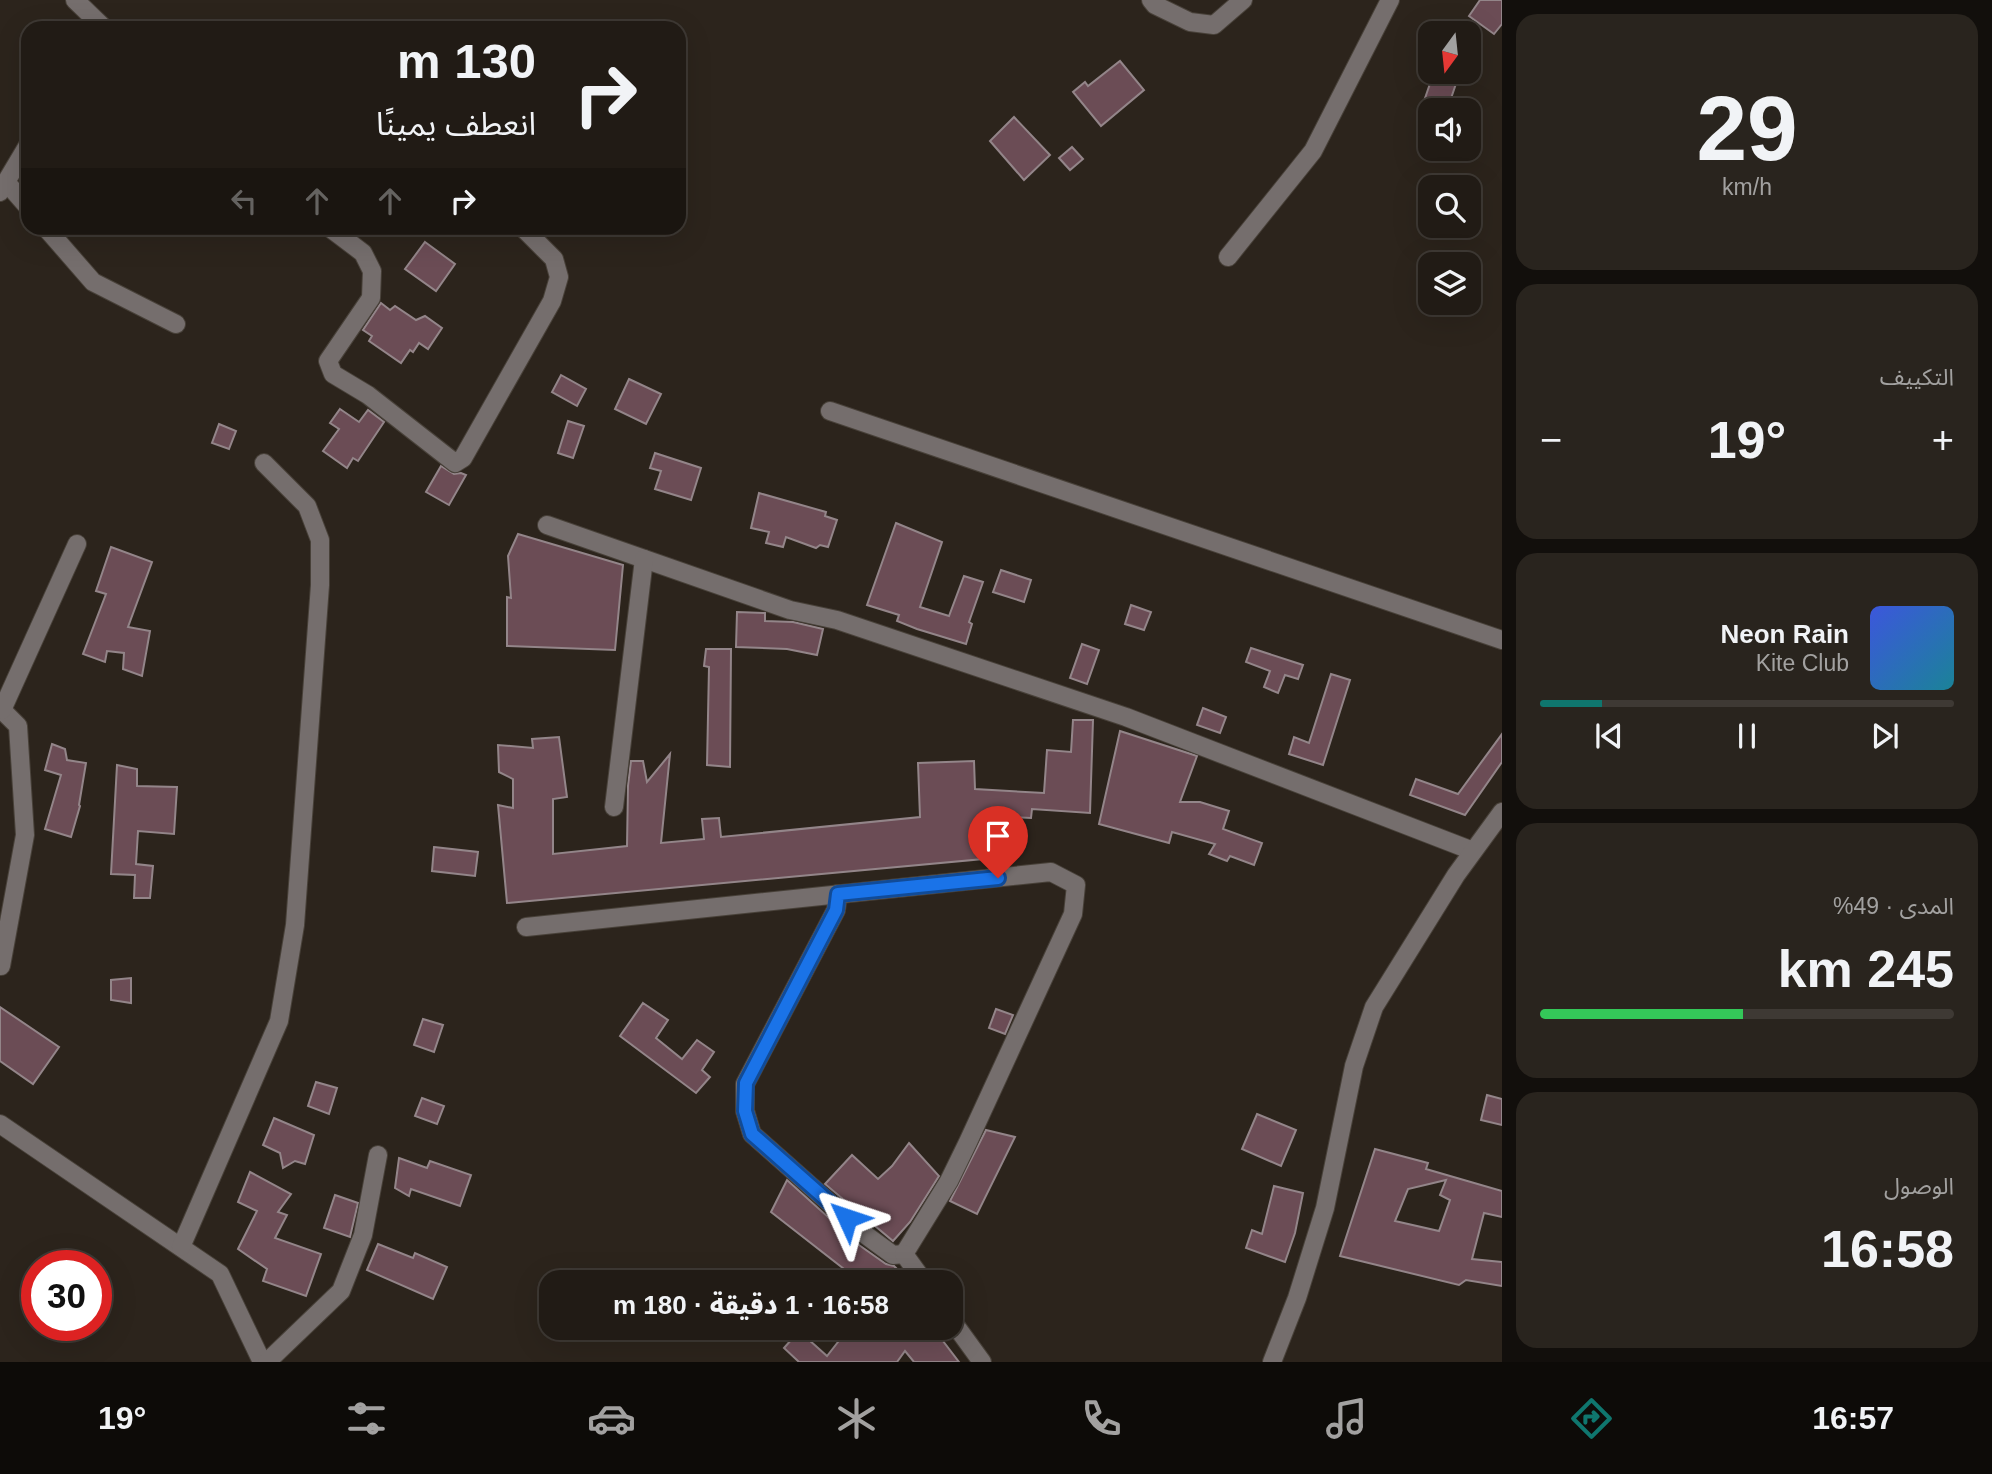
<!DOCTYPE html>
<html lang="ar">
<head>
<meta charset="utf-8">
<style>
  body { margin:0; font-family:Arial,"Noto Sans Arabic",sans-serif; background:#29241e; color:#f1f3f6; direction:rtl; height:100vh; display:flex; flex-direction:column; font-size:26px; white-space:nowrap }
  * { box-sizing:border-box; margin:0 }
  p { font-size:23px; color:#a2a1a0 }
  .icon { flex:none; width:38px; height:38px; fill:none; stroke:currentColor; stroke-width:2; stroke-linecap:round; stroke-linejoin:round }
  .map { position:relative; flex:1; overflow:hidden; direction:ltr }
  .drawer { display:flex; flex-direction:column; gap:14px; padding:14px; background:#120f0c; width:490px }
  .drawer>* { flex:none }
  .banner { position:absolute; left:21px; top:21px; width:665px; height:214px; border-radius:21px; box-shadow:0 7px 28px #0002,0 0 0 2px #3e3934; direction:rtl; background:#211b15; color:#f1f3f6; overflow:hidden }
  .needle { width:46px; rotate:195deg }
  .tools { position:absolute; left:1418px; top:21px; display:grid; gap:14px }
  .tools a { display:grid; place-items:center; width:63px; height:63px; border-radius:14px; background:#211b15; box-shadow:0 7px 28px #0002,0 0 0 2px #3e3934; font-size:35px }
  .speed { position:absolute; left:21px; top:1250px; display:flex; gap:14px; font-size:35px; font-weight:700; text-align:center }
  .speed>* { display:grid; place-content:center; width:91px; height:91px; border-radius:50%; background:#211b15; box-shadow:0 7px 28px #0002,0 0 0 2px #3e3934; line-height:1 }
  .speed .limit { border:10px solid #d22; background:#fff; color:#111 }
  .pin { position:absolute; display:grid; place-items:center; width:60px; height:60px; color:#fff; margin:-72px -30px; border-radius:50% 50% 50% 0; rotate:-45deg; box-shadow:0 0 7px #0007 }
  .pin .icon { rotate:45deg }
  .me { position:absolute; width:77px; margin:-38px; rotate:312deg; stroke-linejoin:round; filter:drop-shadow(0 0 5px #0008) }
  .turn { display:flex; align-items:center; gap:24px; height:147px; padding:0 35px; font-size:32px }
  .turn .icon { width:91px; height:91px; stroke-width:2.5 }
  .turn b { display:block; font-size:49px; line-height:60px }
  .lanes { display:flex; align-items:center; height:66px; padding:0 35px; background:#0003; justify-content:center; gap:35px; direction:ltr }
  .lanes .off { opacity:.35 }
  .big { font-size:52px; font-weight:800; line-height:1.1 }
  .drawer .card { flex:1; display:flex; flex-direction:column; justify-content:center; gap:10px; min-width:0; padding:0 24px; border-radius:21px; background:#29241e }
  .drawer .dial { align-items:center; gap:0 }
  .dial b { font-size:91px; line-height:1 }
  .song { display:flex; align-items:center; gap:21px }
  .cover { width:84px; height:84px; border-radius:10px; background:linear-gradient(135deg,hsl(230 70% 55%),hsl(190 70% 35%)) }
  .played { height:7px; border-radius:4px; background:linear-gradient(90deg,#0f766e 15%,#3e3934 15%) }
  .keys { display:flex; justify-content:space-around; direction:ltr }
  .heat { display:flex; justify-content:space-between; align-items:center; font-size:38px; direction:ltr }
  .charge { height:10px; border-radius:5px; background:linear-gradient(90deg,#34c759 49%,#3e3934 0) }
  .trip { position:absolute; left:539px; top:1270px; width:424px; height:70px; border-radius:21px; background:#211b15; box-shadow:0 7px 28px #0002,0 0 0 2px #3e3934; font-weight:800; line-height:70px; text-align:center; direction:rtl }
  .tab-bar { display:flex; height:112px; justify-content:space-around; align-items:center; background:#0d0b08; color:#a2a1a0 }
  .tab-bar .icon { width:49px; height:49px }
  .tab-bar .selected { color:#0f766e }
  .tab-bar b { font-size:32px; color:#f1f3f6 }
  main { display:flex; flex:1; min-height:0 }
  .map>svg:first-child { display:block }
  .building { fill:#6b4c55; stroke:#938589; stroke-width:2; fill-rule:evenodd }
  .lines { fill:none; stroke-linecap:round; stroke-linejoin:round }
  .minor-casing { stroke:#484139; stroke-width:20 }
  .minor { stroke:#756e6d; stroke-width:18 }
  .route-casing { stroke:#114b97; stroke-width:18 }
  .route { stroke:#1a73e8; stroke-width:12 }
</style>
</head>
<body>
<main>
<section class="drawer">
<div class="card dial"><b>29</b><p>km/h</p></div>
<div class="card"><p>التكييف</p>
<div class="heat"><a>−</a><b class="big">19°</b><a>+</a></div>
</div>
<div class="card">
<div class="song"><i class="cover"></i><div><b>Neon Rain</b><p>Kite Club</p></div></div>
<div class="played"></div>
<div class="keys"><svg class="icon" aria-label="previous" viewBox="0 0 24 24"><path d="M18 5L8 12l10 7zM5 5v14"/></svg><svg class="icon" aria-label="pause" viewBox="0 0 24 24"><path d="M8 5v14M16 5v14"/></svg><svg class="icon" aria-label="next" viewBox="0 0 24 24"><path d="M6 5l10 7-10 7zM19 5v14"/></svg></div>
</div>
<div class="card"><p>المدى · 49%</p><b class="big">245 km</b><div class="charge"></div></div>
<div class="card"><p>الوصول</p><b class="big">16:58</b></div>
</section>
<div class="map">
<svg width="1502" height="1362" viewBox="0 0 1502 1362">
  <rect width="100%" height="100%" fill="#2c241c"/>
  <g class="building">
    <path d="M1480,0H1502V24L1494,34L1469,16Z"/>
    <path d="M1120,61L1144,90L1101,126L1073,92L1085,82L1088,86Z"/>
    <path d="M1434,72H1460L1447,110L1423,104Z"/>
    <path d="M1014,117L1050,155L1024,180L990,141Z"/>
    <path d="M1072,147L1083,159L1070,170L1059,158Z"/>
    <path d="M425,242L455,264L436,291L405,269Z"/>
    <path d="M381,303L390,310L395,306L416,320L425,316L442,328L428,349L419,343L413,352L410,350L401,363L369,341L372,336L363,330Z"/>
    <path d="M561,375L586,389L577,406L552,392Z"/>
    <path d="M629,379L661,394L646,424L615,409Z"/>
    <path d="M340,409L359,422L368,410L384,422L358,461L353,458L347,468L323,451L339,429L330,423Z"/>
    <path d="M568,421L584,426L573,458L558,453Z"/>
    <path d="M219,424L236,431L229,449L212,443Z"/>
    <path d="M655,453L701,468L691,500L655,489L661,471L650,468Z"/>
    <path d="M441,466L454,474L461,473L466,475L449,505L426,492Z"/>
    <path d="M759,493L826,512L825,516L837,520L828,547L820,545L816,548L786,537L783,547L766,543L769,532L751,528Z"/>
    <path d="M896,523L942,542L920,607L949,616L964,576L983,582L969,622L972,624L966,644L917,629L897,621L899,615L867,605Z"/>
    <path d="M518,534L623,565L615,650L507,646V597L511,598L508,556Z"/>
    <path d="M111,547L152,562L128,627L150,631L142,676L123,669L124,653L107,651L105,662L83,654L106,594L96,591Z"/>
    <path d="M1001,570L1031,580L1024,602L993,592Z"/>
    <path d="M1131,605L1151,612L1144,630L1125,624Z"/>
    <path d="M737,612L765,613V621L793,622L823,629L817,655L787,649L736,647Z"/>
    <path d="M1082,644L1099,650L1087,684L1070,678Z"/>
    <path d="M1251,648L1303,665L1298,679L1285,675L1278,693L1264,687L1270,671L1246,662Z"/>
    <path d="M706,649H731L730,767L707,765L709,667L704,666Z"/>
    <path d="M1331,674L1350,680L1323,765L1289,754L1294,737L1309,743Z"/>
    <path d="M1203,708L1226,717L1220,733L1197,725Z"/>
    <path d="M1073,720H1093L1090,813L1032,809L1031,818L990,816L994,858L507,903L498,805L513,808V779L499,772L498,745L533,748L532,739L559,737L567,797L553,799V854L627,846L628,786L631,761H643L647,782L670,754L661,843L704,839L702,819L719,818L721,837L920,817L918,763L974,761L975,789L1044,793L1047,750L1071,752Z"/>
    <path d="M1120,731L1197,756L1180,802H1200L1229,811L1223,829L1262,843L1254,865L1230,856L1227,861L1209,854L1215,844L1172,832L1169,843L1099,824Z"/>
    <path d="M1502,734V762L1465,815L1410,795L1416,779L1458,794Z"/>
    <path d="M52,744L65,749L67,760L86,763L79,805L80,806L71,837L45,829L61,775L45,770Z"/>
    <path d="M117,765L137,769V786L177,787L174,834L138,831L136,864L153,866L150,898H134L135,875L111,874Z"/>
    <path d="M434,847L478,852L475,876L432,871Z"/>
    <path d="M131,978V1003L111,1000V980Z"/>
    <path d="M643,1003L668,1020L656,1038L682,1059L697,1040L714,1052L702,1070L710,1077L696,1093L620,1036Z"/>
    <path d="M0,1007L59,1047L33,1084L0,1061Z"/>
    <path d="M996,1009L1013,1015L1005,1034L989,1028Z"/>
    <path d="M423,1019L443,1025L434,1052L414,1045Z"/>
    <path d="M316,1082L337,1088L329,1114L308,1106Z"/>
    <path d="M1487,1095L1502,1099V1125L1481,1120Z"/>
    <path d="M422,1098L444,1106L437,1124L415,1116Z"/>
    <path d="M1257,1114L1296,1130L1281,1166L1242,1149Z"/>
    <path d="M274,1118L314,1135L305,1164L295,1161L283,1168L280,1153L263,1145Z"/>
    <path d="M986,1130L1015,1137L977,1214L950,1201Z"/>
    <path d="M909,1143L939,1176L910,1222L893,1241L825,1184L852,1155L878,1179L892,1166Z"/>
    <path d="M1375,1149L1428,1163L1426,1169L1502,1191V1217L1484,1213L1472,1259L1502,1262V1286L1466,1280L1459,1285L1340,1256ZM1446,1180L1440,1195L1450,1200L1439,1231L1395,1221L1408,1189Z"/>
    <path d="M399,1158L427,1168L430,1161L471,1175L460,1206L411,1189L409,1196L395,1188Z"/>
    <path d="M250,1172L291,1194L278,1212L287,1215L275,1238L321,1254L306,1296L263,1281L267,1269L238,1249L257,1211L238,1202Z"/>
    <path d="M787,1180L859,1245L886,1264L894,1266L911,1283H862L771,1212Z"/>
    <path d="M1274,1186L1303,1193L1295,1233L1285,1262L1246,1248L1252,1230L1262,1234Z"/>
    <path d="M335,1195L358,1203L350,1237L324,1228Z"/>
    <path d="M378,1244L413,1258L415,1253L447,1267L433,1299L367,1270Z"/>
    <path d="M849,1328H933L959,1362H914L905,1351L897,1362H799L784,1348L799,1331L827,1356Z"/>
  </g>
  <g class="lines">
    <defs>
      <g id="minor">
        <path d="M75,0L104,28"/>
        <path d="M1151,0L1155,5L1190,22L1214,25L1243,0"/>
        <path d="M6,182L28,207"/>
        <path d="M0,192L28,145"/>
        <path d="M46,228L93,282L176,324"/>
        <path d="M330,228L363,253L372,271L371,298L328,361L333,374L368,395L455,463L463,458L552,301L559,277L554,259L523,228"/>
        <path d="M1228,257L1313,151L1390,0"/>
        <path d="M830,411L1502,640"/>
        <path d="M547,525L790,610L837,620L1126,717L1473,851"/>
        <path d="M0,708L18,726L25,835L1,966"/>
        <path d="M2,710L77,544"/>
        <path d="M614,807L644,559"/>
        <path d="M838,894L836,910L745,1084V1111L752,1134L867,1236L893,1255L904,1254"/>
        <path d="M526,927L1051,872L1076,885L1073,914L968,1142L949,1181L904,1254"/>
        <path d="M0,1124L220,1274L262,1362"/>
        <path d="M181,1247L279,1021L295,925L320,585V540L307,506L264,463"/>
        <path d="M904,1254L925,1283"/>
        <path d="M950,1318L982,1362"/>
        <path d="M267,1362L341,1291L363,1235L378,1155"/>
        <path d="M1272,1362L1297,1298L1325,1208L1354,1066L1374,1007L1456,875L1502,812"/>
      </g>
    </defs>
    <use href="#minor" class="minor-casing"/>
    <use href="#minor" class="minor"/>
  </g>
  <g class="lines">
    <defs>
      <path id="route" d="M847,1218L752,1134L745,1111L746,1083L836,910L838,894L998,878"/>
    </defs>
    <use href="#route" class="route-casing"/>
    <use href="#route" class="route"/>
  </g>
</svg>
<div class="tools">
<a><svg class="needle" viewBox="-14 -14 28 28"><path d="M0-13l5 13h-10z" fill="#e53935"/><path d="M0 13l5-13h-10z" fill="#a2a1a0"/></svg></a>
<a><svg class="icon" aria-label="sound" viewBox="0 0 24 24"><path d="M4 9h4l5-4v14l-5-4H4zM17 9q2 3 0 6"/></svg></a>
<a><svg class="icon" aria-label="search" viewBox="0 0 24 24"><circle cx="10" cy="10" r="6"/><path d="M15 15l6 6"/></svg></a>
<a><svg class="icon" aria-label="layers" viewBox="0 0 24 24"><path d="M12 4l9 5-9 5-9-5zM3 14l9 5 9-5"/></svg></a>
</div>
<div class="speed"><div class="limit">30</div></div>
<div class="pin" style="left:998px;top:878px;background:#d93025"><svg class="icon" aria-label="arrive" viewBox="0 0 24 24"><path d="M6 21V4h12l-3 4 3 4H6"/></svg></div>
<svg class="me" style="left:847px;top:1218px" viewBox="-20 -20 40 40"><path d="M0-17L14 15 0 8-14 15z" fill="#1a73e8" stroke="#fff" stroke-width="4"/></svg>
<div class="trip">16:58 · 1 دقيقة · 180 m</div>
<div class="banner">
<div class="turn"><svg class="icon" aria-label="right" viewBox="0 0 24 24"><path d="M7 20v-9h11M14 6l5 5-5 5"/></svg><div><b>130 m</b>انعطف يمينًا</div></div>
<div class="lanes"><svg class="icon off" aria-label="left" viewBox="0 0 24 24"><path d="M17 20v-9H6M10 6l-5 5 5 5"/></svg><svg class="icon off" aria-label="ahead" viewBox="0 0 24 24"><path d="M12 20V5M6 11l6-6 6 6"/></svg><svg class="icon off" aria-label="ahead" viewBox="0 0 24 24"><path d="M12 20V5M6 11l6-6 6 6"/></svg><svg class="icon" aria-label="right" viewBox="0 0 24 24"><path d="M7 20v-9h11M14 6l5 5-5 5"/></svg></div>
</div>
</div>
</main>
<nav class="tab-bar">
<b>16:57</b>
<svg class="icon selected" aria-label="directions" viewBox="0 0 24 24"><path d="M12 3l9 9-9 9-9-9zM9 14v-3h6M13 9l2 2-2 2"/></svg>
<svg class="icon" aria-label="music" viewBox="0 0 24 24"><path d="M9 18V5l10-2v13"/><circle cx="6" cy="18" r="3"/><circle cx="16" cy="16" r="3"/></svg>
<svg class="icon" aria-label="phone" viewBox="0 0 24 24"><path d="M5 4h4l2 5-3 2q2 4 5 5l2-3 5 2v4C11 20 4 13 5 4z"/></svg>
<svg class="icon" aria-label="climate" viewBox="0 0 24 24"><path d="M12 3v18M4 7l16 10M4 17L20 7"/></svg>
<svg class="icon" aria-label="car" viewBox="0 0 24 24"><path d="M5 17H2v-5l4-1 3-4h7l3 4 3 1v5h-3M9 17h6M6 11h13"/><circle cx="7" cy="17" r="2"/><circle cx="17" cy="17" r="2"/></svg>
<svg class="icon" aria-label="filters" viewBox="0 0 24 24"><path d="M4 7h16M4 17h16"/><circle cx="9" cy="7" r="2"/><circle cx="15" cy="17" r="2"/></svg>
<b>19°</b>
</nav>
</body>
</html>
